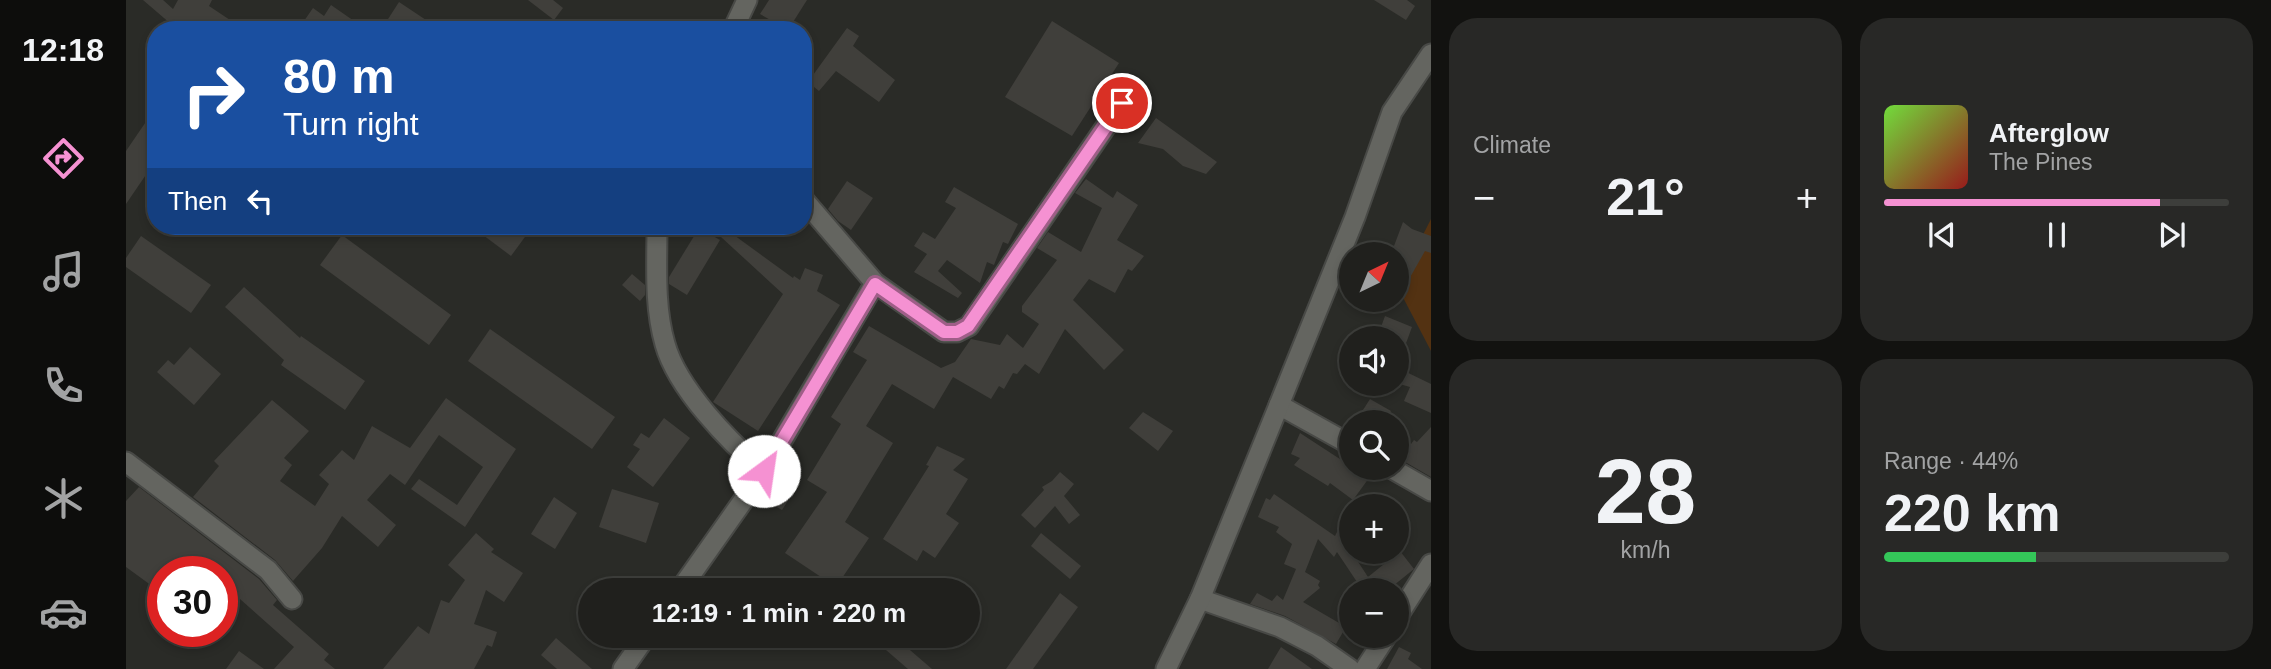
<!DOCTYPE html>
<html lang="en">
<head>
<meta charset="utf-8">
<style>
  body { margin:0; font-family:Helvetica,sans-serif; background:#282826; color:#f1f3f6; height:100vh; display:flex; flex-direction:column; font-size:26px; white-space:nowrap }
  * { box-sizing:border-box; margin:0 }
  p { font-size:23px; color:#a2a3a4 }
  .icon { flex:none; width:38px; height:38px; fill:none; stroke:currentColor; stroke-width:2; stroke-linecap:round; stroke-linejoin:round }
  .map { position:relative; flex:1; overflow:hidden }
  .drawer { display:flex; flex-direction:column; gap:18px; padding:18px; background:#121210; width:840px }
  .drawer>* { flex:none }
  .hud { position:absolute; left:21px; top:21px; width:665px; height:214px; border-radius:28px; box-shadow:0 4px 10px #0003,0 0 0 2px #3d3e3b; background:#1a4fa0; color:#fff; overflow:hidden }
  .needle { width:46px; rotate:43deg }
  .tools { position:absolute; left:1213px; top:242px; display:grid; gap:14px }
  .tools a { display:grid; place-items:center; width:70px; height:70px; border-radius:50%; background:#20201d; box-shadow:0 4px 10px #0003,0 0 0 2px #3d3e3b; font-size:35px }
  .speed { position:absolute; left:21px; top:556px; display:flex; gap:14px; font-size:35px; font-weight:700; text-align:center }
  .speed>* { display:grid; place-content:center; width:91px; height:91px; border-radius:50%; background:#20201d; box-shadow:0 4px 10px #0003,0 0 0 2px #3d3e3b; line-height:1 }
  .speed .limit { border:10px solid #d22; background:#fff; color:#111 }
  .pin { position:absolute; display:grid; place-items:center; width:60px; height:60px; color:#fff; margin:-30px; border:4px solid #fff; border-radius:50%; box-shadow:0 2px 7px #0007 }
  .me { position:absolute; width:77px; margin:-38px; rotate:31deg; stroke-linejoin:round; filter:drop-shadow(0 0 5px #0008) }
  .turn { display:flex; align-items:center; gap:24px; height:147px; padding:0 21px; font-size:32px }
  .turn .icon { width:91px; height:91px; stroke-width:2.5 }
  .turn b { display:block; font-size:49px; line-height:60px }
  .then { display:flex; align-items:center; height:66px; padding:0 21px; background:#0003; gap:14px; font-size:26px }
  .big { font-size:52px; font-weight:700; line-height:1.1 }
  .drawer .widget { flex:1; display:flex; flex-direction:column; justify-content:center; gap:10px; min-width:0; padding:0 24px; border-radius:28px; background:#282826 }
  .drawer .dial { align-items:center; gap:0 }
  .dial b { font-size:91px; line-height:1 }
  .song { display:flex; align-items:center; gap:21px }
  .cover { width:84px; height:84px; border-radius:10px; background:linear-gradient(135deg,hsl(100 70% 55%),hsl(0 70% 35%)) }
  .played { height:7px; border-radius:4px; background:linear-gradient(90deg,#f591d2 80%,#3d3e3b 80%) }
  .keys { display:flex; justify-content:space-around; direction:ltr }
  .heat { display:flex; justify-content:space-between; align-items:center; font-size:38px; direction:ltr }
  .charge { height:10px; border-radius:5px; background:linear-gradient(90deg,#34c759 44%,#3d3e3b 0) }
  .drawer .tiles { flex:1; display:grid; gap:18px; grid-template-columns:repeat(2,1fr) }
  .trip { position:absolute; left:452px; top:578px; width:402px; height:70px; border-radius:35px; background:#20201d; box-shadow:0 4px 10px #0003,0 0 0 2px #3d3e3b; font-weight:700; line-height:70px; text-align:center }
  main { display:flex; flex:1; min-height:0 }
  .dock { display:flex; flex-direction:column; width:126px; justify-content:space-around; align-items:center; background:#0d0d0c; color:#a2a3a4 }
  .dock .icon { width:49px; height:49px }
  .dock .on { color:#f591d2 }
  .dock b { font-size:32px; color:#f1f3f6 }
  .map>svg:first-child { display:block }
  .green { fill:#533212 }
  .building { fill:#403f3b }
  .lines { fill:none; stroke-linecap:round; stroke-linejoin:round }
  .street-casing { stroke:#484946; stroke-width:23 }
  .street { stroke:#646560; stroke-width:19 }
  .route-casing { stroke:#9f5e88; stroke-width:18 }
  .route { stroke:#f591d2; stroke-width:12 }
</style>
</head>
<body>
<main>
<nav class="dock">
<b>12:18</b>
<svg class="icon on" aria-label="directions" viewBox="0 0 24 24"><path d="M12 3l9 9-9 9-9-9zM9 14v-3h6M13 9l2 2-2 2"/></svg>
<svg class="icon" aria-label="music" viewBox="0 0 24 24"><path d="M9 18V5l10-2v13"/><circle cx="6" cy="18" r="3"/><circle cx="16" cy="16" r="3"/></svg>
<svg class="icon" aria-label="phone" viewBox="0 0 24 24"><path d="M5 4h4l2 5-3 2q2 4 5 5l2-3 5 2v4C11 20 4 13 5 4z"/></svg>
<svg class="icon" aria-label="climate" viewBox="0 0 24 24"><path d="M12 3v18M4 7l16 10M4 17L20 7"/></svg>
<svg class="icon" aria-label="car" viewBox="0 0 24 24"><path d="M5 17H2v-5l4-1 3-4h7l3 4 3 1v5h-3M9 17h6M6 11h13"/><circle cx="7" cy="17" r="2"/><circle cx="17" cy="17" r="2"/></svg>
</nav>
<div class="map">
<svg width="1305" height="669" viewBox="0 0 1305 669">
  <rect width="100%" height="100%" fill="#2a2b27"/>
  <path class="green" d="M1305,219V351L1271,286Z"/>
  <g class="building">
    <path d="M17,0H37L47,9L52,0H86L83,6L119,30H52Z"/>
    <path d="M402,0H427L437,8L428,20Z"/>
    <path d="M643,0H681L662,30L634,14Z"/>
    <path d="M1248,0H1281L1289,6L1280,20Z"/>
    <path d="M273,2L315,30H255Z"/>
    <path d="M205,5L241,30H188L189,28L178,21L187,8L198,16Z"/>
    <path d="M926,21L993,63L946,136L879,97Z"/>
    <path d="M721,28L733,36L727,46L769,80L753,102L710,71L693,91L682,82Z"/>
    <path d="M30,107V160L0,204V151Z"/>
    <path d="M1030,118L1091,162L1080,174L1057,166L1037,149L1012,143Z"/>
    <path d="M960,179L987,198L991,191L1012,205L991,240L1018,256L1006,271L1002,269L989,293L963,279L947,300L998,350L978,370L939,329L913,374L899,364L891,374L887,373L878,389L873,386L865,399L827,377L808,409L766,384L740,426L767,443L719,522L743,538L710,587L659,553L701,492L681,480L715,424L705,417L741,360L727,352L743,326L815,368L829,362L845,339L874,345L881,334L897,348L913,324L896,312V306L931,260L911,248L922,232L955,252L976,208L949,193Z"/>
    <path d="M721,181L747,198L725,230L712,221L702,209Z"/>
    <path d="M828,187L892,224L882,244L877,242L868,265L861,262L854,283L821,260L812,271L836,293L832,298L788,272L801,254L788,246L797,232L809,239L830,208L819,202Z"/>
    <path d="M1277,222L1286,229L1305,236V253L1299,251L1282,281L1270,275V254H1265Z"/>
    <path d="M345,226H407L385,256Z"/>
    <path d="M573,228L594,240L561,295L543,284V277Z"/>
    <path d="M601,230L667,278L668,276L674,280L679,268L697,275L691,291L714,305L632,431L587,402L657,294L595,237Z"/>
    <path d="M216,235L325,315L303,345L194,265Z"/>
    <path d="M15,236L85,285L65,313L0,267V258Z"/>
    <path d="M506,274L519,285V295L514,301L496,285Z"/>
    <path d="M118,287L174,338L175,336L239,381L219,410L155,365L158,360L99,307Z"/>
    <path d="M1259,316L1286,327L1272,365L1270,338H1251Z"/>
    <path d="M364,329L489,417L466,449L342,361Z"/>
    <path d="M64,347L95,374L68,405L31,372L42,360L48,365Z"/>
    <path d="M1270,367L1305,384V413L1278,401L1284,387L1270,383Z"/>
    <path d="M320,398L390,449L339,527L285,489L293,479L331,505L357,467L313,435L279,485L264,474L241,500L270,525L252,547L216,516L196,548L167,581L149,560L67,497L93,466L88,461L146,400L183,431L158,458L166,465L154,481L189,506L203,484L193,475L216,450L228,460L246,426L284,448Z"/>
    <path d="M1244,399L1265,411L1259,422L1237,410Z"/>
    <path d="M1017,412L1047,431L1032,451L1003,428Z"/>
    <path d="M538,418L564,438L527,487L501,467L514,449L507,445L515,433L523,438Z"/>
    <path d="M1305,427V477L1274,459L1288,440L1291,442Z"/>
    <path d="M1174,433L1243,478L1227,500L1204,483L1202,486L1168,465L1174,458L1165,454Z"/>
    <path d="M811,446L839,459L827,470L842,479L820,514L833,523L809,558L797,550L791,561L757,539L803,466L800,465Z"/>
    <path d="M934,472L948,484L938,496L954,515L943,524L929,506L909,528L895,515L918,490L916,487L926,481Z"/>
    <path d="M13,487L133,579L151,600L147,605L203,654L198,660L209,669H148L168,647L114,599L96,620V572H37V594L0,567V501Z"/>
    <path d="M486,489L533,503L520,543L473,527Z"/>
    <path d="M649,490L663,499L656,510L642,502Z"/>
    <path d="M1148,494L1209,536L1225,504V551L1242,577L1274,551L1288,569L1262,590H1227L1233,585L1211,552L1208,557L1192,539L1179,572L1194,581L1192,585L1194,588L1177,602L1220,627L1210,644L1159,616L1124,604L1131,593L1146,601L1151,595L1157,600L1170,569L1158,564L1166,544L1150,532L1153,527L1132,517L1140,498L1144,500Z"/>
    <path d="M428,497L451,513L429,549L405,534Z"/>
    <path d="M350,533L368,549L365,552L397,573L378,602L360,590L348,624L371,632L366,647L361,645L348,669H257L292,626L303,634L315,600L323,603L339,580L322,565Z"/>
    <path d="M915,533L955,566L944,579L905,546Z"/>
    <path d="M934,593L952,607L907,669H880Z"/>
    <path d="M430,638L466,669H431L415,655Z"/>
    <path d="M770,638L806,669H782L760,650Z"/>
    <path d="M1155,647L1186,669H1142Z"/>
    <path d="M1273,647L1285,653L1282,659L1296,669H1261Z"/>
    <path d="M113,651L138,669H100Z"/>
  </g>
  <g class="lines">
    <defs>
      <g id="street">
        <path d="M607,30L621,0"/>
        <path d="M677,199L749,283L818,332H831L843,326L996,103"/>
        <path d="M531,226C531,265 528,306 539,344C551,388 604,443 638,471L554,590"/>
        <path d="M1153,405L1225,445"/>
        <path d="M0,462L142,570L166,599"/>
        <path d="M1263,467L1305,491"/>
        <path d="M638,471L749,283"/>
        <path d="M1074,599L1154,627L1191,646L1224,669"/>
        <path d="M1270,619L1305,564"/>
        <path d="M497,669L521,635"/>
        <path d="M1040,669L1074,599L1153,405L1229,217L1266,112L1305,54"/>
        <path d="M1239,669L1261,635"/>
      </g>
    </defs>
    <use href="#street" class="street-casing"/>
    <use href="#street" class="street"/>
  </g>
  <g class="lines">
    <defs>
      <path id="route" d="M638,471L749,284L818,332H831L842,326L996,103"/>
    </defs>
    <use href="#route" class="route-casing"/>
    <use href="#route" class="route"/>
  </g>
</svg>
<div class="tools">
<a><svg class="needle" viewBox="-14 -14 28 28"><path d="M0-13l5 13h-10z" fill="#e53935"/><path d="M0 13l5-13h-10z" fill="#a2a3a4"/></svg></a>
<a><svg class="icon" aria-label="sound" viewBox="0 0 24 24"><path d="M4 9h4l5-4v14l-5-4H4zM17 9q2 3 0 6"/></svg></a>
<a><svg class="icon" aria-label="search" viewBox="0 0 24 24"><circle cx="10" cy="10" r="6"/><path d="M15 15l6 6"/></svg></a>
<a>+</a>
<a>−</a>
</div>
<div class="speed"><div class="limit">30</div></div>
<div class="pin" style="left:996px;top:103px;background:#d93025"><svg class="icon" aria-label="arrive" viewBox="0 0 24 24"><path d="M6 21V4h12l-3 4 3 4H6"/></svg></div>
<svg class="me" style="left:638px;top:471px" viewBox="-20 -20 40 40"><circle r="19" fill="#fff"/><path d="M0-13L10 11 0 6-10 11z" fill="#f591d2"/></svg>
<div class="trip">12:19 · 1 min · 220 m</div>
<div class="hud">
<div class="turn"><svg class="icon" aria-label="right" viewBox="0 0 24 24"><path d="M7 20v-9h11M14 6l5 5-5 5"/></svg><div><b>80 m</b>Turn right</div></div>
<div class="then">Then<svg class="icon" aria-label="left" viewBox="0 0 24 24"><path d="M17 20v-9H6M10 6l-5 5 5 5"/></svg></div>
</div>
</div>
<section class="drawer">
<div class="tiles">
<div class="widget"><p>Climate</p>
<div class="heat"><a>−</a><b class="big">21°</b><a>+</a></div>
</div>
<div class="widget">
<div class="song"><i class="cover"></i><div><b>Afterglow</b><p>The Pines</p></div></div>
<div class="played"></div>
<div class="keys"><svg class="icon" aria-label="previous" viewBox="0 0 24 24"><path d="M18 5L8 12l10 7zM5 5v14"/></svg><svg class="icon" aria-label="pause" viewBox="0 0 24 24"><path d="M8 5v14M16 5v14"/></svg><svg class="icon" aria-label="next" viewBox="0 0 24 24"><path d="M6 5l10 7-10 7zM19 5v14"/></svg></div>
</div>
<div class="widget dial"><b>28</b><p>km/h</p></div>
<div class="widget"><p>Range · 44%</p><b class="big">220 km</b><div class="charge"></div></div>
</div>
</section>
</main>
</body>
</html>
